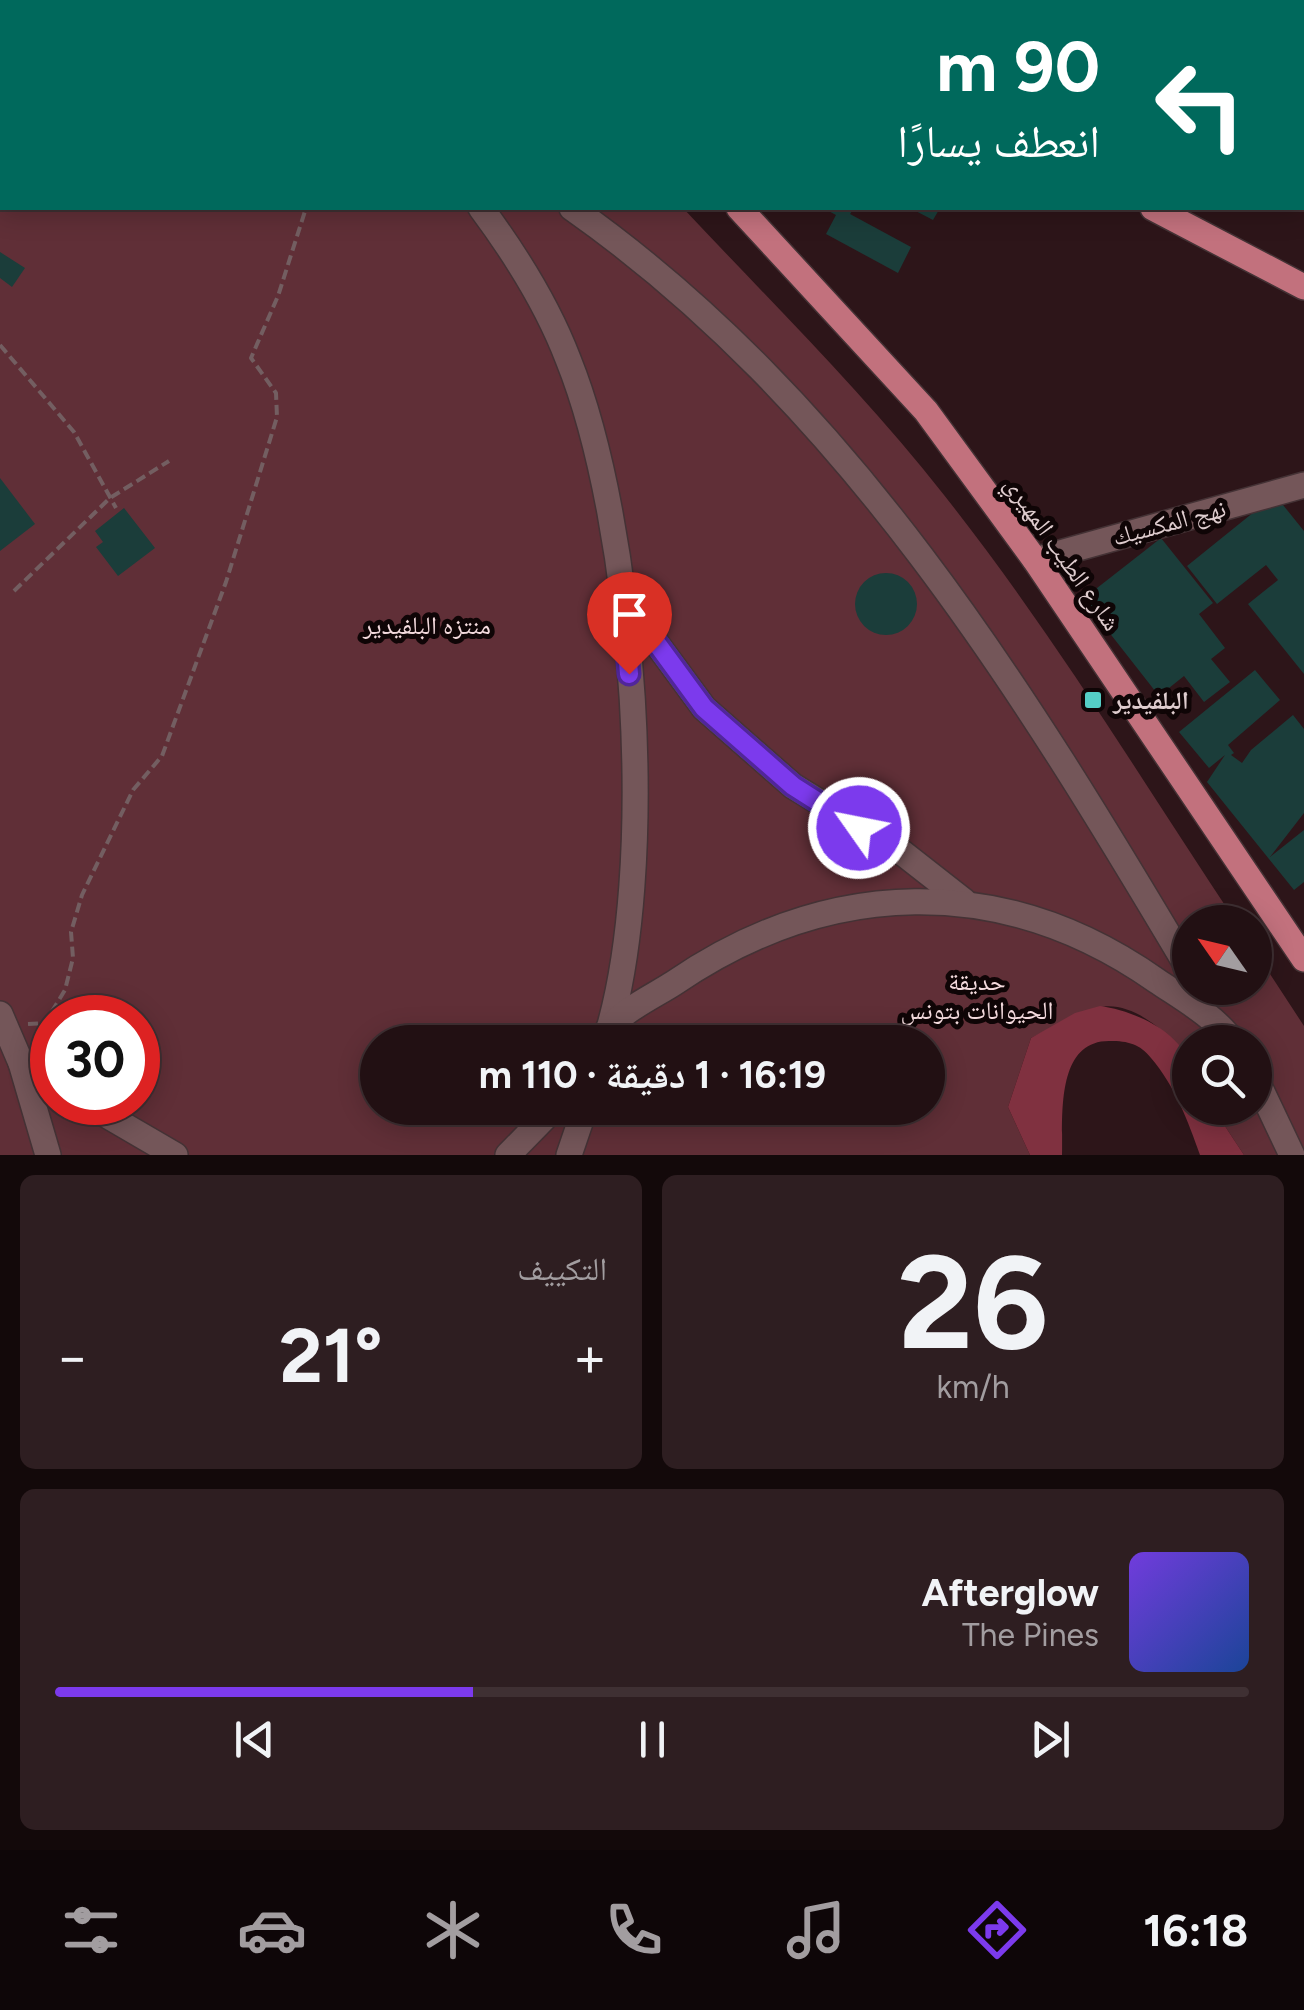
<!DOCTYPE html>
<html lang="ar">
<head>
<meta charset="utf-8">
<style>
  body { margin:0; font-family:Figtree,"Noto Naskh Arabic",sans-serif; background:#2e1e21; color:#f1f3f6; direction:rtl; height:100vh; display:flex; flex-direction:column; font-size:38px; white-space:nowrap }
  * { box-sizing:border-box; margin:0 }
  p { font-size:32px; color:#a29da0 }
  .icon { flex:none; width:55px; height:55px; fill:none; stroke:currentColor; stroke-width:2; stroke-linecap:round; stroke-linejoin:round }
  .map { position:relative; height:1155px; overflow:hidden; direction:ltr }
  .drawer { display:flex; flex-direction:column; gap:20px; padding:20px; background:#13090a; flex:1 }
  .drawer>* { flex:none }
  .banner { position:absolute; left:0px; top:0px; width:1305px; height:210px; box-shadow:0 5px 25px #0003,0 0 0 2px #3f3033; direction:rtl; background:#00695c; color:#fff; overflow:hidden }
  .needle { width:65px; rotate:304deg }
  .controls { position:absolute; left:1172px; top:905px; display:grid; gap:20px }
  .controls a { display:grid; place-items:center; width:100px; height:100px; border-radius:50%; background:#221013; box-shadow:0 5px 25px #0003,0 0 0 2px #3f3033; font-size:50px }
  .speed { position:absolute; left:30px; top:995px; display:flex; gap:20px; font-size:50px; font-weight:700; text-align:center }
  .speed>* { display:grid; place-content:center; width:130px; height:130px; border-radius:50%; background:#221013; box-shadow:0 5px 25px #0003,0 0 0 2px #3f3033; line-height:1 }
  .speed .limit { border:15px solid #d22; background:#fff; color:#111 }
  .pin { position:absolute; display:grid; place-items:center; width:85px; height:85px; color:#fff; margin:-102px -42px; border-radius:50% 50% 50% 0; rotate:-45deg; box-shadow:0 0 10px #0007 }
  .pin .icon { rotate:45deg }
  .me { position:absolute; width:110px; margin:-55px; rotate:303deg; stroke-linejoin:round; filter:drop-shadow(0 0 8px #0008) }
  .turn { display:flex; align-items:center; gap:35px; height:210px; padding:0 40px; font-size:45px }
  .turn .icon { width:130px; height:130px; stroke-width:2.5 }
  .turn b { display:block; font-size:70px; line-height:85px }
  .big { font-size:75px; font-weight:700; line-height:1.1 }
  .drawer .tile { flex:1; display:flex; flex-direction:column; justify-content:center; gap:15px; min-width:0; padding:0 35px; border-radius:15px; background:#2e1e21 }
  .drawer .dial { align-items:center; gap:0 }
  .dial b { font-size:130px; line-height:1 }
  .song { display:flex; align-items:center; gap:30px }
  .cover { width:120px; height:120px; border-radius:15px; background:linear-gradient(135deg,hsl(260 70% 55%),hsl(220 70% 35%)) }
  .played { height:10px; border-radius:5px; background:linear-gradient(90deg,#7c3aed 35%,#3f3033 35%) }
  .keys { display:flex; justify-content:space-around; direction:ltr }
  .heat { display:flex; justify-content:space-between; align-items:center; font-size:55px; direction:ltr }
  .drawer .tiles { flex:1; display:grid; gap:20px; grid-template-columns:1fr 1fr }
  .tile:last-child { grid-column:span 2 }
  .trip { position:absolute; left:360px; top:1025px; width:585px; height:100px; border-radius:50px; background:#221013; box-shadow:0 5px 25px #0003,0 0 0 2px #3f3033; font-weight:700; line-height:100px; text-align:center; direction:rtl }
  .tab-bar { display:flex; height:160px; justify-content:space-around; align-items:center; background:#0e0608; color:#a29da0 }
  .tab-bar .icon { width:70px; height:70px }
  .tab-bar .selected { color:#7c3aed }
  .tab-bar b { font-size:45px; color:#f1f3f6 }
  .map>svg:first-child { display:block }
  .green { fill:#602f37; fill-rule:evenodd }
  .water { fill:#803140 }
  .building { fill:#1b3d3a }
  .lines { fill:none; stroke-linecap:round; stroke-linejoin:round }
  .minor-casing { stroke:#443235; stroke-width:28 }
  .major-casing { stroke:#443235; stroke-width:28 }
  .path { stroke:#735e61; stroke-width:4; stroke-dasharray:10 5; stroke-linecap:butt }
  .minor { stroke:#745659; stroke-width:25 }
  .major { stroke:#c2717d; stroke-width:25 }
  .route-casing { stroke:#51269a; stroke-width:25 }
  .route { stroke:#7c3aed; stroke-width:18 }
  .slow { stroke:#f59e0b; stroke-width:18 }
  .poi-dot { fill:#55cec6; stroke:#0f0506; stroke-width:4 }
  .labels { text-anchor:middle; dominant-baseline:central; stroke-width:10; stroke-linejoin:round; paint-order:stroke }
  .street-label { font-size:25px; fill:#deccce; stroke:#0f0506 }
  .park-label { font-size:25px; fill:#f3dadd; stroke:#0f0506 }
  .poi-label { font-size:25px; font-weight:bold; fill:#deccce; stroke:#0f0506; text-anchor:start }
</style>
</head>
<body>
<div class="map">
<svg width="1304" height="1155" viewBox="0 0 1304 1155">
  <rect width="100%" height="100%" fill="#2d1519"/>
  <g class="green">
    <path d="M0,0L249,2H2V208H683C771,302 864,393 944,495C1051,630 1141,779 1236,922H1190V988H1255V951L1304,1026V1155H1244L1213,1108H1255V1042H1190V1063C1174,1036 1131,998 1097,1008C1075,1014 1052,1028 1031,1038L1008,1107L1030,1155H0ZM52,1018H138V1102H52ZM378,1042H928V1108H378Z"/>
    <path d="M292,0H498L500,2H290Z"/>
  </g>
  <path class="water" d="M1100,1006C1130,1010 1174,1028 1188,1059C1194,1072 1190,1093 1190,1108H1213L1244,1155H1200C1188,1121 1175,1086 1151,1058C1140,1044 1128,1041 1110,1041C1055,1040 1063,1118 1062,1155H1030L1008,1107L1031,1038L1075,1013Z"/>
  <g class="building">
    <path d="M823,208H854L850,214L911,247L898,273L826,234L836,215Z"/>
    <path d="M910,208H940L933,220Z"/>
    <path d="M0,252L25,268L12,287L0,278Z"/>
    <path d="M0,478L35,524L0,551Z"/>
    <path d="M1275,495L1304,531V674L1248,604L1278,580L1266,565L1217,604L1187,566Z"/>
    <path d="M124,508L155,548L118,576L96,547L103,542L95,531Z"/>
    <path d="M1161,538L1213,603L1199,614L1225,648L1211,659L1230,682L1204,702L1184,676L1159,696L1083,599Z"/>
    <circle cx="886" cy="604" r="31"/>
    <path d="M1255,670L1280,700L1228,745L1234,753L1231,755L1242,763L1251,750L1293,715L1304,729V813L1270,857L1304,830V882L1294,890L1207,782L1225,755L1209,768L1179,732Z"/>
  </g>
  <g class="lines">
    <defs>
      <g id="minor">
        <path d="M284,0L287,2"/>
        <path d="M481,208C516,255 547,304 568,359C635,525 660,871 605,1042"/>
        <path d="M572,208C846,401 1022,688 1190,971"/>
        <path d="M1035,560L1304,485"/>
        <path d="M624,599L704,708L793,786L904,854L964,901"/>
        <path d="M0,1014L21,1063L48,1155"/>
        <path d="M607,1031C621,1011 654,996 674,983C828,878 1002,872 1157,981C1182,998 1216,1017 1233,1042"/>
        <path d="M21,1063L52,1085"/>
        <path d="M1255,1077L1292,1155"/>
        <path d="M84,1102L175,1155"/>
        <path d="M508,1155L554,1108"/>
        <path d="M569,1155L585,1108"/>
      </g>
      <g id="major">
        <path d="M534,0L536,2"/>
        <path d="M570,0L572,2"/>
        <path d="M696,0L702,2"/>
        <path d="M751,0V2"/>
        <path d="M664,2L671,0"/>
        <path d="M739,208L926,411L1035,560L1304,959"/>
        <path d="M1153,208L1304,287"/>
      </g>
    </defs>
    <use href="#minor" class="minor-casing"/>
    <use href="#major" class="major-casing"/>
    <g class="path">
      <path d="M0,345L74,432L116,508"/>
      <path d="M14,591L110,498L169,461"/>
      <path d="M28,1024L45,1023L65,990L73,958L71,932L82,895L133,790L162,756L226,582L277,417L276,393L251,358L278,296L306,208"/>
    </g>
    <use href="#minor" class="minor"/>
    <use href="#major" class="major"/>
  </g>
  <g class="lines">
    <defs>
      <path id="route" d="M629,674L622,596L704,708L793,786L859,828"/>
    </defs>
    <use href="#route" class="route-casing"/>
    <use href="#route" class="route"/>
    <path class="slow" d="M625,629L622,596L650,638"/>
  </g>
  <rect class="poi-dot" x="1083" y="690" width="20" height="20" rx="5"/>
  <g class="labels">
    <g class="street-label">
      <text transform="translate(1169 522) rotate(-15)">نهج المكسيك</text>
      <text transform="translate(1063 553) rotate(55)">شارع الطيب المهيري</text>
    </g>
    <g class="park-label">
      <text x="427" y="625">منتزه البلفيدير</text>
      <text x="977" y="981">حديقة<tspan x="977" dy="29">الحيوانات بتونس</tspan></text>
    </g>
    <g class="poi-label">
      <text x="1113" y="700">البلفيدير</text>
    </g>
  </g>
</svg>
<div class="controls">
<a><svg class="needle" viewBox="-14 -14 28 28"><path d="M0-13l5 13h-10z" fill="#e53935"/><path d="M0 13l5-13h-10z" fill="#a29da0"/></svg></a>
<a><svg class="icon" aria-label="search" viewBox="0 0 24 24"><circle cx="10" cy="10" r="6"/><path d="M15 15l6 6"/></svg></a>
</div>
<div class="speed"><div class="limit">30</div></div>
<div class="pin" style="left:629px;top:674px;background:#d93025"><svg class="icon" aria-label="arrive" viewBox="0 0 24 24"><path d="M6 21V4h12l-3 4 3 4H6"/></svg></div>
<svg class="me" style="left:859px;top:828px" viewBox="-20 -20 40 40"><circle r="17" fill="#7c3aed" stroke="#fff" stroke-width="3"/><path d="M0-11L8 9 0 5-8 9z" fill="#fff"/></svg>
<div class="trip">16:19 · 1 دقيقة · 110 m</div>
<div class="banner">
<div class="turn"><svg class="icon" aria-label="left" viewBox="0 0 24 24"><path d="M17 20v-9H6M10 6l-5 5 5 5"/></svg><div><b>90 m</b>انعطف يسارًا</div></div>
</div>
</div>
<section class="drawer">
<div class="tiles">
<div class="tile dial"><b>26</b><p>km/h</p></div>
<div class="tile"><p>التكييف</p>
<div class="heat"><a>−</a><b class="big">21°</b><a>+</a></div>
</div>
<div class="tile">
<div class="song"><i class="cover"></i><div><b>Afterglow</b><p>The Pines</p></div></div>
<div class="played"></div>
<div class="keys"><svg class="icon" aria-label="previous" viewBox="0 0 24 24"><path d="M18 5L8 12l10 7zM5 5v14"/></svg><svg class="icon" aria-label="pause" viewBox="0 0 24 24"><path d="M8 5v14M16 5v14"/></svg><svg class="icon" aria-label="next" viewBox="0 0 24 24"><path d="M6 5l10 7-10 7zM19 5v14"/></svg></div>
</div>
</div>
</section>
<nav class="tab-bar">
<b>16:18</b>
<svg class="icon selected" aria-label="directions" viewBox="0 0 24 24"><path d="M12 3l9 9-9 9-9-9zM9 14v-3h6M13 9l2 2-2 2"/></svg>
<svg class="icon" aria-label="music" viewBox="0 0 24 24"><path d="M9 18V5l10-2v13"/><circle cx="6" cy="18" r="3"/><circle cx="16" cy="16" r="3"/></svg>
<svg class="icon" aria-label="phone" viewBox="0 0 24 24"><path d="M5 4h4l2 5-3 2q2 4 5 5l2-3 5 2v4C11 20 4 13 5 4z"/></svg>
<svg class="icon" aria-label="climate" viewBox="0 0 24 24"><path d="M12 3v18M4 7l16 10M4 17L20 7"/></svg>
<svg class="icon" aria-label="car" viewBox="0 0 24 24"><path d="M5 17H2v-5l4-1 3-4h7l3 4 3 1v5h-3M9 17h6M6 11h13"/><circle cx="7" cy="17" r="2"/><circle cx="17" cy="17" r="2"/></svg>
<svg class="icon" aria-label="filters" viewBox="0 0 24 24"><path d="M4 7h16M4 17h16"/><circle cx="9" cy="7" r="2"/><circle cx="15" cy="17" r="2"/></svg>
</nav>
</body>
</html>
